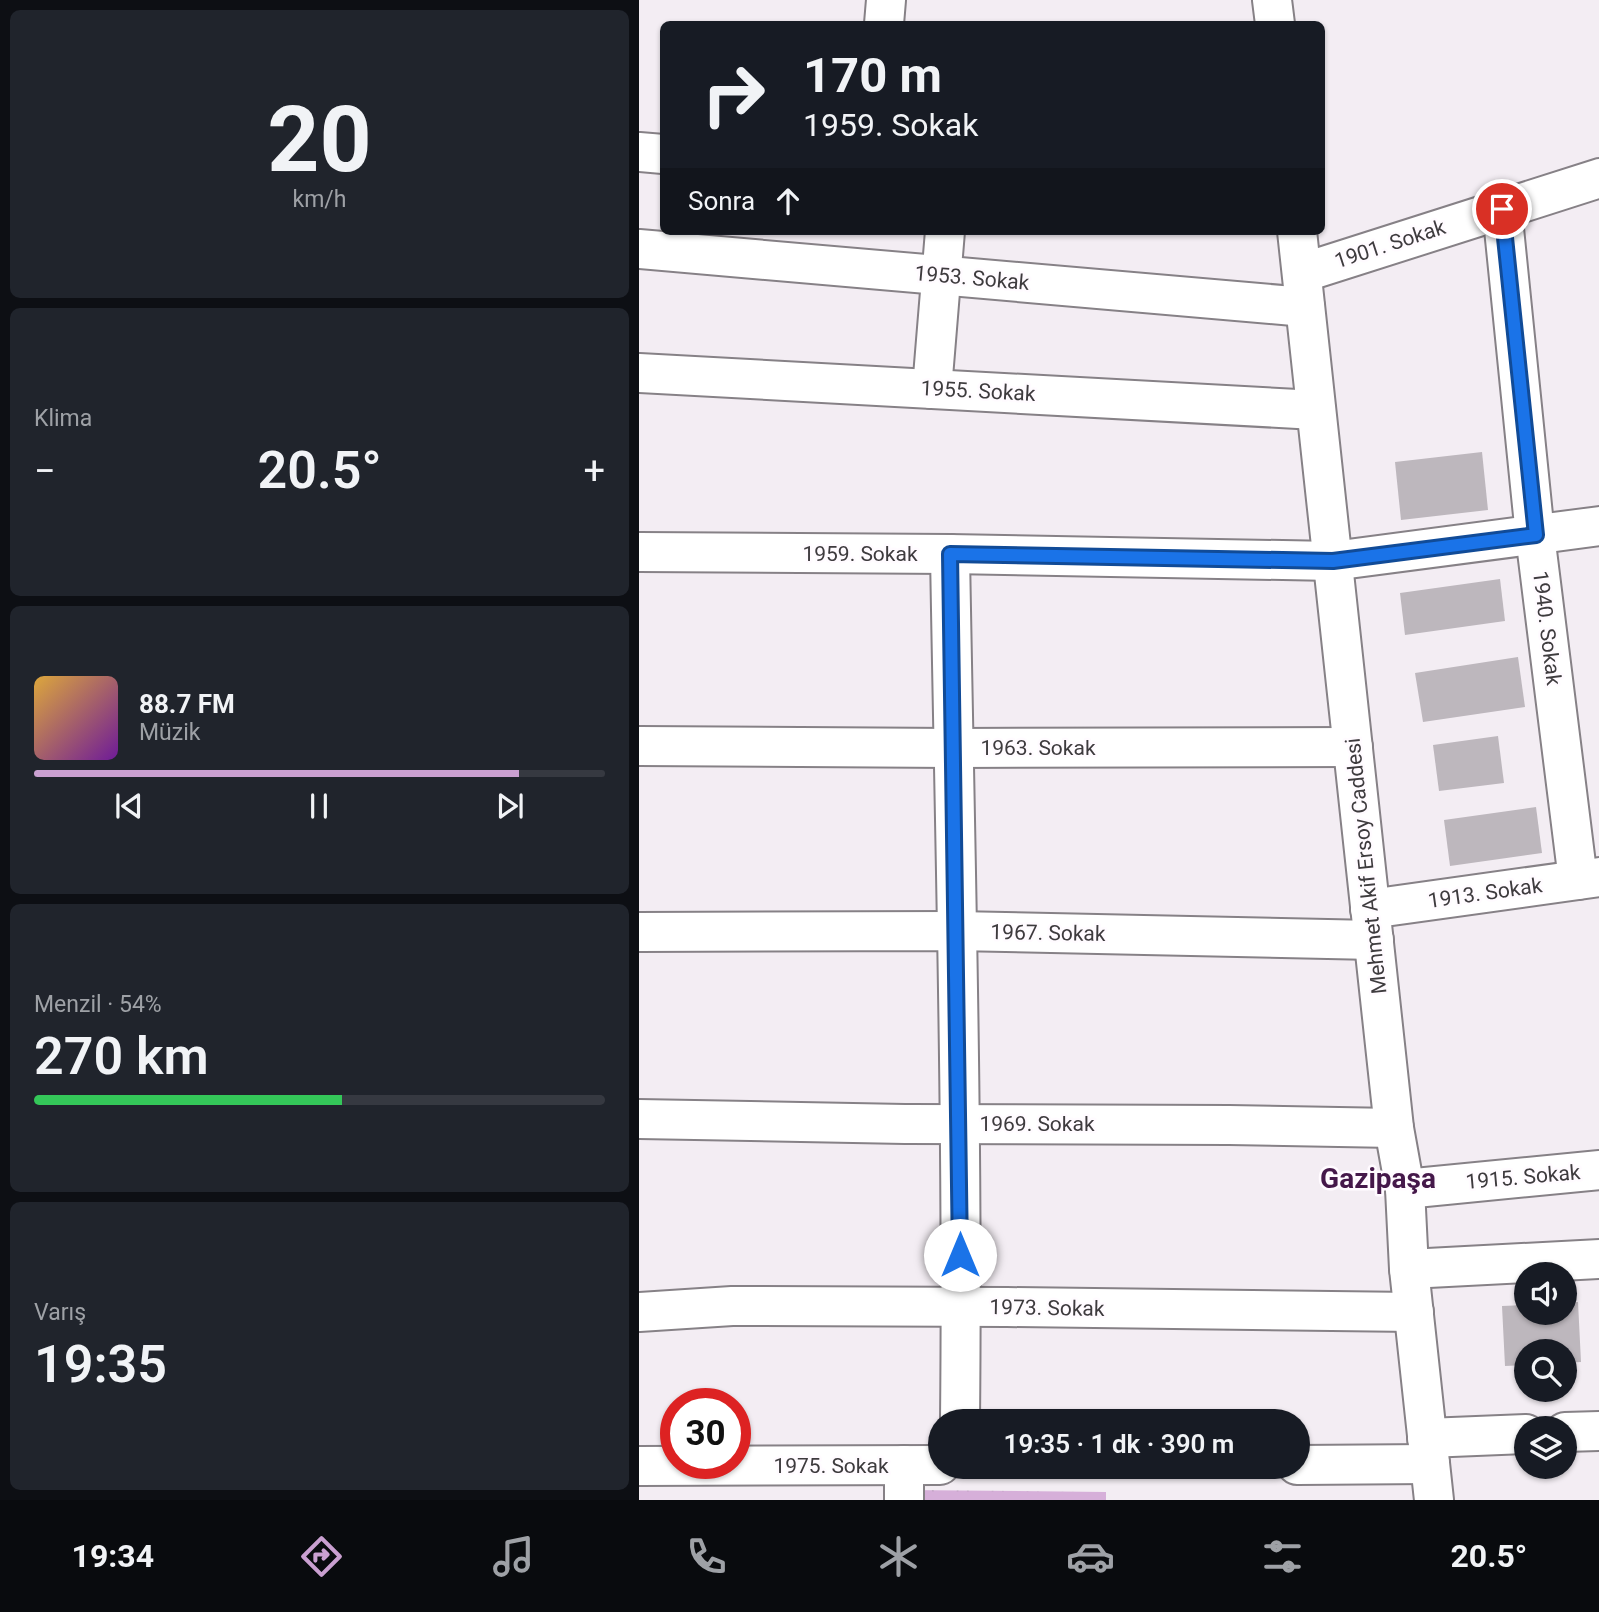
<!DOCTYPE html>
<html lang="tr">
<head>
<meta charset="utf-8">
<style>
  body { margin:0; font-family:Roboto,sans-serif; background:#20242c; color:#f1f3f6; height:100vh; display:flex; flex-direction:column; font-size:26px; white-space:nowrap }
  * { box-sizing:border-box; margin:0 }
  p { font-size:23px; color:#9ea1a6 }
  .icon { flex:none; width:38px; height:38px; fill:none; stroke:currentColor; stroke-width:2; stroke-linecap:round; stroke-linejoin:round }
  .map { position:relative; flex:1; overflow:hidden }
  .drawer { display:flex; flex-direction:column; gap:10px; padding:10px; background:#0d0f14; width:639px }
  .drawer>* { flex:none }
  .hud { position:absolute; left:21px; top:21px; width:665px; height:214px; border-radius:10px; box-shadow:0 2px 5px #0004; background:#171b24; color:#f1f3f6; overflow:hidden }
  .controls { position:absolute; left:875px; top:1262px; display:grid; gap:14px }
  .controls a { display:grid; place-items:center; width:63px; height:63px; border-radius:50%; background:#171b24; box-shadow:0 2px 5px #0004; font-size:35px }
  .speed { position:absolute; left:21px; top:1388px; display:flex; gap:14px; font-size:35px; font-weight:700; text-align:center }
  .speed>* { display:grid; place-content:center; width:91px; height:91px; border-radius:50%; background:#171b24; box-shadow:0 2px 5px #0004; line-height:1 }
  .speed .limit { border:10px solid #d22; background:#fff; color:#111 }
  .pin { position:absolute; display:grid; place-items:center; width:60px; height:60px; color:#fff; margin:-30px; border:4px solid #fff; border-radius:50%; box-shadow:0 2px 7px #0007 }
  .me { position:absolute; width:77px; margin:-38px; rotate:0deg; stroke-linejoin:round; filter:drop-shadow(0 0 5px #0008) }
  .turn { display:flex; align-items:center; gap:24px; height:147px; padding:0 28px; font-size:32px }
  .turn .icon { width:91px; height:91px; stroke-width:2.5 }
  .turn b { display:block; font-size:49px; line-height:60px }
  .then { display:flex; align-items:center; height:66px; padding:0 28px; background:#0003; gap:14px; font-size:26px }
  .big { font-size:52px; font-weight:600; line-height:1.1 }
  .drawer .widget { flex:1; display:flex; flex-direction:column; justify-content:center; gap:10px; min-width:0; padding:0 24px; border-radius:10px; background:#20242c }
  .drawer .dial { align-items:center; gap:0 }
  .dial b { font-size:91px; line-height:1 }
  .song { display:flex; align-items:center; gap:21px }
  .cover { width:84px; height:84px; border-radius:10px; background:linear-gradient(135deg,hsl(40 70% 55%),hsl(280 70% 35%)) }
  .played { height:7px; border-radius:4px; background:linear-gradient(90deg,#caa0d1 85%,#363941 85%) }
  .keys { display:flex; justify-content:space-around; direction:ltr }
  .heat { display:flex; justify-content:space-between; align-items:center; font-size:38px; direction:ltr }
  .charge { height:10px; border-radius:5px; background:linear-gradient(90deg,#34c759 54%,#363941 0) }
  .trip { position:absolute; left:289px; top:1409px; width:382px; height:70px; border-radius:35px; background:#171b24; box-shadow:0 2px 5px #0004; font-weight:600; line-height:70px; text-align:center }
  .dock { display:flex; height:112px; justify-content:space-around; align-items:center; background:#090b0e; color:#9ea1a6 }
  .dock .icon { width:49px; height:49px }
  .dock .selected { color:#caa0d1 }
  .dock b { font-size:32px; color:#f1f3f6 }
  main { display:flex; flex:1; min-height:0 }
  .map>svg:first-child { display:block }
  .forest { fill:url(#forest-crowns) }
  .building { fill:#bdb7bd }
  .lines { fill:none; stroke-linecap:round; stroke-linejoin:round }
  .minor-casing { stroke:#868186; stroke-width:42 }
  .minor { stroke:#fff; stroke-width:38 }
  .route-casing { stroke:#114b97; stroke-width:18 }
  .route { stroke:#1a73e8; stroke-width:12 }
  .labels { text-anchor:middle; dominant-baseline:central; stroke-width:5; stroke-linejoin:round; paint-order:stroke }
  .street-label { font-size:21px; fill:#3e3b3e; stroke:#fffbff }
  .district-label { font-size:28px; font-weight:bold; fill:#45184a; stroke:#fffbff }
</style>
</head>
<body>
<main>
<section class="drawer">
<div class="widget dial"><b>20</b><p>km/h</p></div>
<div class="widget"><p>Klima</p>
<div class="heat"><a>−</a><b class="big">20.5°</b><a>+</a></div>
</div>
<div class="widget">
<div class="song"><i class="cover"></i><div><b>88.7 FM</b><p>Müzik</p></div></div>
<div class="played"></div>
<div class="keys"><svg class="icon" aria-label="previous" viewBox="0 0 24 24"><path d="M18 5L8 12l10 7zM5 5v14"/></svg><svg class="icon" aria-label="pause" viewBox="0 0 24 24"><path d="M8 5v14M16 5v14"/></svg><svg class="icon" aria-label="next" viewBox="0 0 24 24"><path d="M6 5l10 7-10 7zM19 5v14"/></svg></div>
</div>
<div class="widget"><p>Menzil · 54%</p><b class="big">270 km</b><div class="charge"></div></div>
<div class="widget"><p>Varış</p><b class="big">19:35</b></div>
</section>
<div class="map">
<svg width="961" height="1500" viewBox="0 0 961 1500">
  <defs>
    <pattern id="forest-crowns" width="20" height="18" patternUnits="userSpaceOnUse" patternTransform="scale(1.75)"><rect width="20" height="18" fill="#d6afd9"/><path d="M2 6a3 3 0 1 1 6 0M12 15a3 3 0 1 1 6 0" fill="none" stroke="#af90b1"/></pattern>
  </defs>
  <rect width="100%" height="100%" fill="#f3edf3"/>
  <path class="forest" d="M266,1490L467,1492V1500H266Z"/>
  <g class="building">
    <path d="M843,452L849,510L762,520L756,462Z"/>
    <path d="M861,579L866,621L766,635L761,593Z"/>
    <path d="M879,657L886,707L784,722L776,673Z"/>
    <path d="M859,736L865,783L800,791L794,745Z"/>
    <path d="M897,807L903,853L811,866L805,820Z"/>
    <path d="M939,1302L942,1362L926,1363V1351H887V1365L866,1366L863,1306L887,1305V1312H926V1303Z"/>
  </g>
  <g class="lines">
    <defs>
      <g id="minor">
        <path d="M633,0L636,24"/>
        <path d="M245,24L247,0"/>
        <path d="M0,152L24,154"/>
        <path d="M863,209L896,535L939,880"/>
        <path d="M658,231L755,1128L766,1189L770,1269L795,1500"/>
        <path d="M0,249L666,307"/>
        <path d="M663,273L961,178"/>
        <path d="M0,373L677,410"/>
        <path d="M293,389L306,231"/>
        <path d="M0,552L311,554L694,561L961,526"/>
        <path d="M311,554C316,843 324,1132 321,1421"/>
        <path d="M0,746L314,748L714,747"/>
        <path d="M731,909L961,877"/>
        <path d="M0,932L317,931L735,940"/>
        <path d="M0,1119L266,1124L590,1125L755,1128"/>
        <path d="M766,1189L961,1170"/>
        <path d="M770,1269L961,1259"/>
        <path d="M0,1312L93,1306L368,1307L775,1312"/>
        <path d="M926,1432L961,1431"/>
        <path d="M788,1438L887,1434"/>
        <path d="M658,1465L791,1464"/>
        <path d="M0,1466L301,1465"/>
        <path d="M265,1500V1465"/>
      </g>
    </defs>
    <use href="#minor" class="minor-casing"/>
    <use href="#minor" class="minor"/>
  </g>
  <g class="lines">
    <defs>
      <path id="route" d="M321,1255L311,554L694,561L897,535L863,209"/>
    </defs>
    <use href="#route" class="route-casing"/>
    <use href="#route" class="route"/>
  </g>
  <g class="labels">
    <g class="street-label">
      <text transform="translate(751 244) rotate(-18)">1901. Sokak</text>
      <text transform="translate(333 278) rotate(5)">1953. Sokak</text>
      <text transform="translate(339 391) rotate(3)">1955. Sokak</text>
      <text x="221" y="554">1959. Sokak</text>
      <text transform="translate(908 628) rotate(83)">1940. Sokak</text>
      <text x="399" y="748">1963. Sokak</text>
      <text transform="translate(727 866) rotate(-96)">Mehmet Akif Ersoy Caddesi</text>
      <text transform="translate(846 893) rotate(-8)">1913. Sokak</text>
      <text transform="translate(409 933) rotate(1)">1967. Sokak</text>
      <text x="398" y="1124">1969. Sokak</text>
      <text transform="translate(884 1177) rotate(-5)">1915. Sokak</text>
      <text transform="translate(408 1308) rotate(1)">1973. Sokak</text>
      <text x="192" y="1466">1975. Sokak</text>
    </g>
    <g class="district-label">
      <text x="739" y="1178">Gazipaşa</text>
    </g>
  </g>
</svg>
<div class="controls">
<a><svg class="icon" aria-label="sound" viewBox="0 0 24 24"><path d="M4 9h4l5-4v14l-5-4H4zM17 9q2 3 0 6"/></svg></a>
<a><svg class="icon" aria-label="search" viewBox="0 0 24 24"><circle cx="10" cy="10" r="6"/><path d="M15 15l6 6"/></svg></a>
<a><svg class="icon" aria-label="layers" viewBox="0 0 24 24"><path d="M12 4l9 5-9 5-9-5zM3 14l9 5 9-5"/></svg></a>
</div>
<div class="speed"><div class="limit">30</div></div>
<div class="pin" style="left:863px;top:209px;background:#d93025"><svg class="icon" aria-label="arrive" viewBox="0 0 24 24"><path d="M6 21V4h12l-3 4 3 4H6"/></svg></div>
<svg class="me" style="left:321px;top:1255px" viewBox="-20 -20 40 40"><circle r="19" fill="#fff"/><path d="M0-13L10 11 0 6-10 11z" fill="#1a73e8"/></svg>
<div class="trip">19:35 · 1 dk · 390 m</div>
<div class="hud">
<div class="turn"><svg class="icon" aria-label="right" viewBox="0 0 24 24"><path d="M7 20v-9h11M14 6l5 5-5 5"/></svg><div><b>170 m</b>1959. Sokak</div></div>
<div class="then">Sonra<svg class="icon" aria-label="ahead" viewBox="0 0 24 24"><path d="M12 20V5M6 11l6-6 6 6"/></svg></div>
</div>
</div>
</main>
<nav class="dock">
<b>19:34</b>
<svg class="icon selected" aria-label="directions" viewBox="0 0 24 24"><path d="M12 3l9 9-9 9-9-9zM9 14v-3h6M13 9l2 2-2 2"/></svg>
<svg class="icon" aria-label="music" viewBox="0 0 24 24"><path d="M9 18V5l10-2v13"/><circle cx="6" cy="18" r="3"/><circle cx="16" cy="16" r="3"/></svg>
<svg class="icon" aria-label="phone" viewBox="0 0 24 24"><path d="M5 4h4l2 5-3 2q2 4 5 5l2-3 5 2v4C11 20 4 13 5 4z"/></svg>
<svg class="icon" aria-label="climate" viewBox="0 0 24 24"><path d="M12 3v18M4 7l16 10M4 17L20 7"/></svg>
<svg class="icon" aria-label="car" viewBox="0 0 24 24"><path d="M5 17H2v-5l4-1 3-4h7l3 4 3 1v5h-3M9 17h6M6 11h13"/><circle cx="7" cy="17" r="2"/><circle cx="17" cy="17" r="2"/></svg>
<svg class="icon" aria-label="filters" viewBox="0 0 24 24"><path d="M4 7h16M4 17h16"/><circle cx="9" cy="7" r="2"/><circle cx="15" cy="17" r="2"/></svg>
<b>20.5°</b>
</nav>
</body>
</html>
